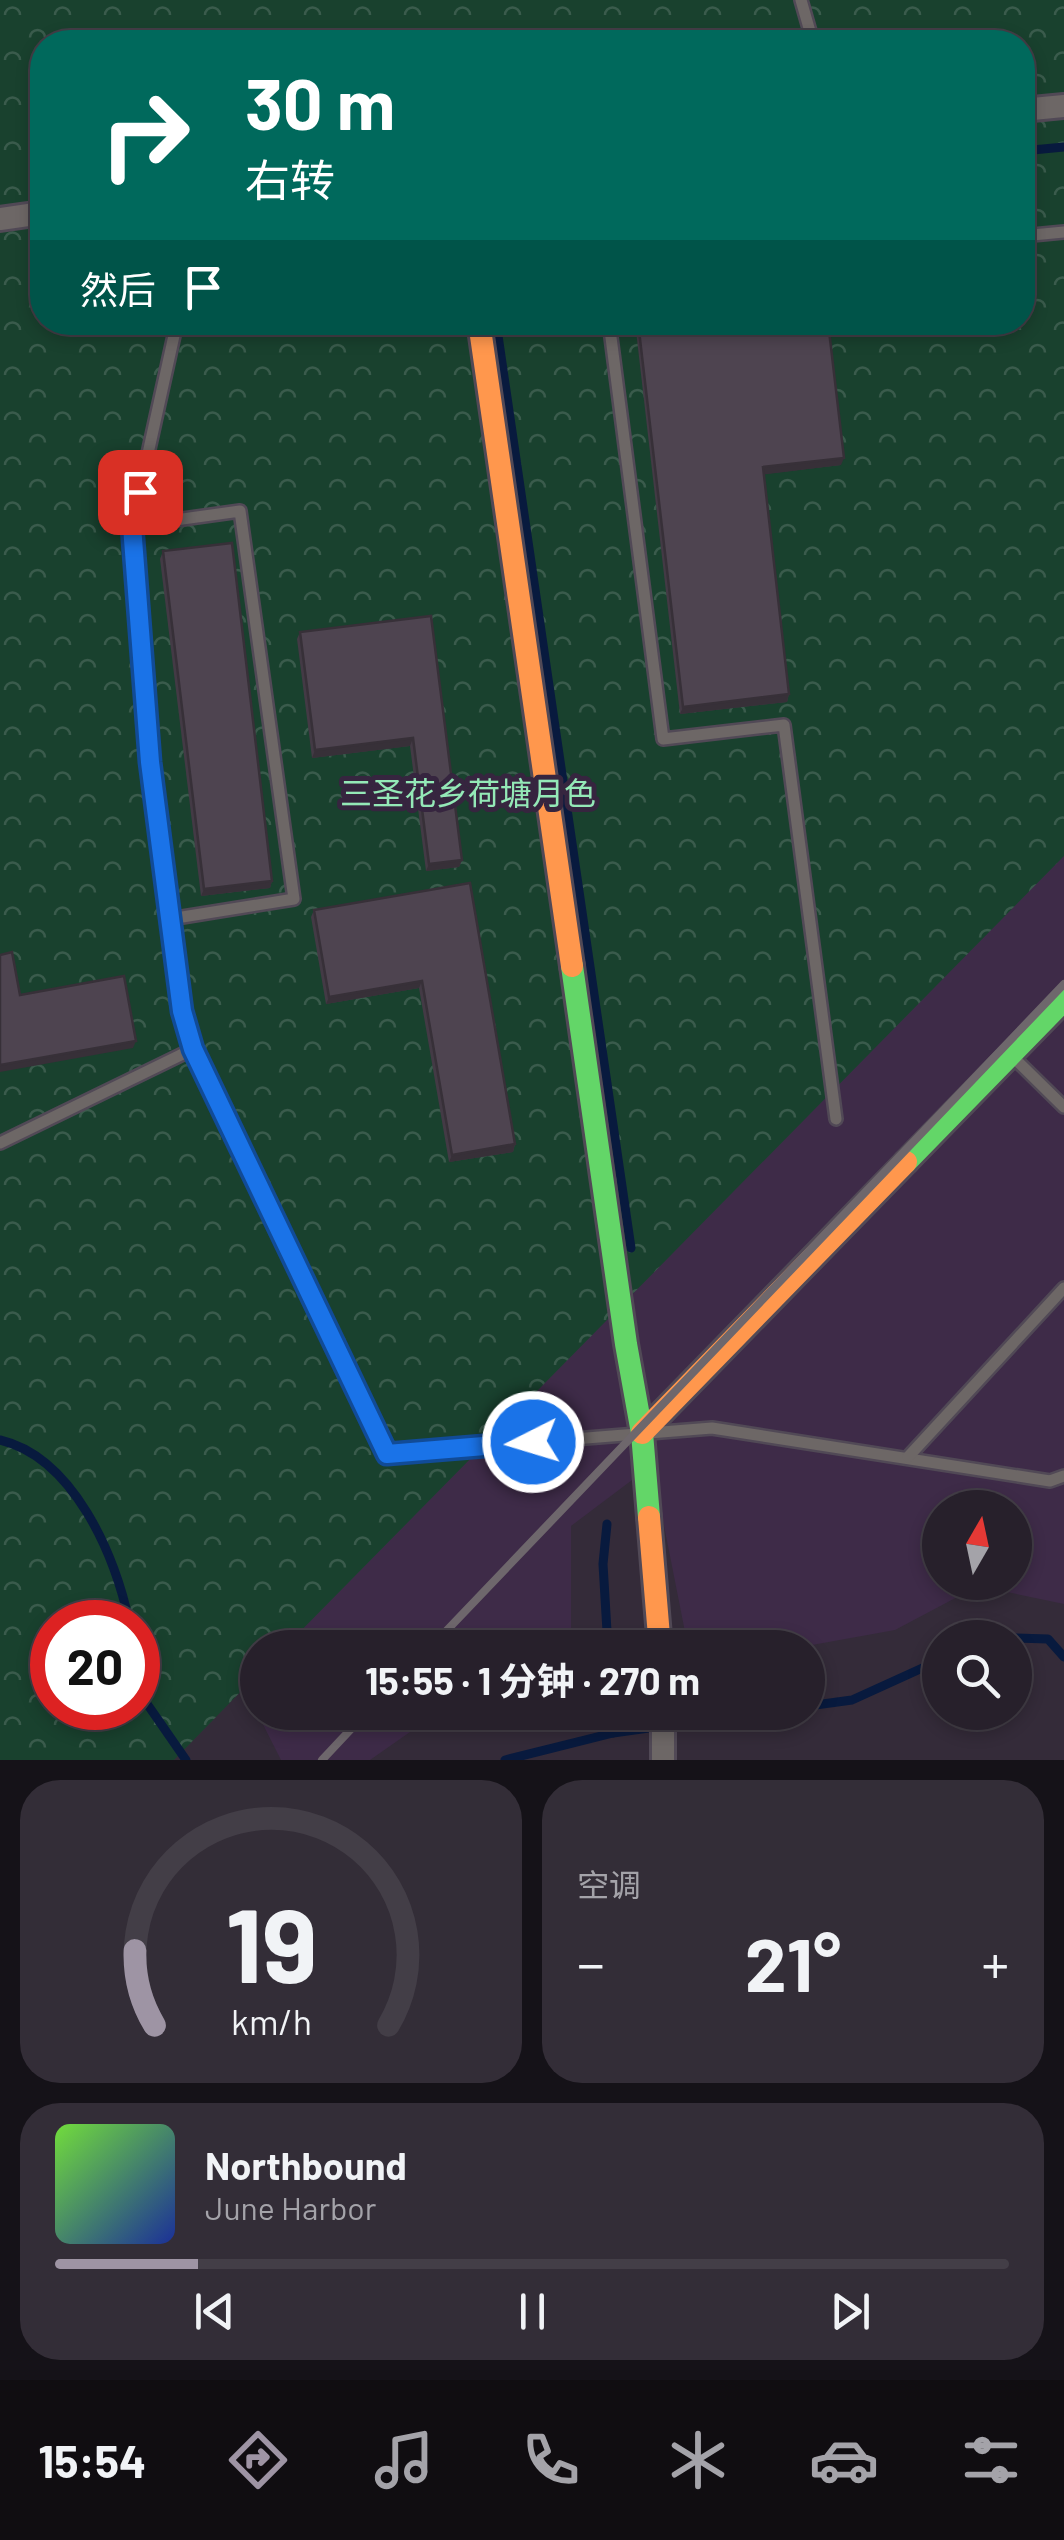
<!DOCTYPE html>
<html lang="zh">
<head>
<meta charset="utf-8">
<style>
  body { margin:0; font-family:Barlow,"Noto Sans SC",sans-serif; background:#332d37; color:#f1f3f6; height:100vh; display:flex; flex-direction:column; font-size:38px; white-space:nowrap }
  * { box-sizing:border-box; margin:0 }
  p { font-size:32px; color:#a4a3a9 }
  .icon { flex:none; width:55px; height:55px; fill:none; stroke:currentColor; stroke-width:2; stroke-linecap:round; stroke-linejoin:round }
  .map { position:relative; height:1760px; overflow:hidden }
  .details { display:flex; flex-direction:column; gap:20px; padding:20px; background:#151218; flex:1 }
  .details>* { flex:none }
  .top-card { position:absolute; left:30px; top:30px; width:1005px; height:305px; border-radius:40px; box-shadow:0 5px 15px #0003,0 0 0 2px #433e47; background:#00695c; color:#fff; overflow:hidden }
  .needle { width:65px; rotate:9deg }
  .buttons { position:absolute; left:922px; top:1490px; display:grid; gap:20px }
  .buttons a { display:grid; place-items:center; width:110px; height:110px; border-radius:50%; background:#27202b; box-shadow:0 5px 15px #0003,0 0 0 2px #433e47; font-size:50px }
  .speed { position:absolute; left:30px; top:1600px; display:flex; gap:20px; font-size:50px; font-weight:700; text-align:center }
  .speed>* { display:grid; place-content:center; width:130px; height:130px; border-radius:50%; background:#27202b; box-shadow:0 5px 15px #0003,0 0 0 2px #433e47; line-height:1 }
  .speed .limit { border:15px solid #d22; background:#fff; color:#111 }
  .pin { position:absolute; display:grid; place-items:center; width:85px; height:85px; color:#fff; margin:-42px; border-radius:20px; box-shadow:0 5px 15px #0006 }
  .me { position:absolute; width:110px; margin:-55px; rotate:265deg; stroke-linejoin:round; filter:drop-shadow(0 0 8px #0008) }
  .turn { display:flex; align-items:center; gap:35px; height:210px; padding:0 50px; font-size:45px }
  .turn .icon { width:130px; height:130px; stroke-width:2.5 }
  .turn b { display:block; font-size:70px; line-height:85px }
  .then { display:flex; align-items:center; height:95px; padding:0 50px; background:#0003; gap:20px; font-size:38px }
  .big { font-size:75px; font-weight:700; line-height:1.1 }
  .details .tile { flex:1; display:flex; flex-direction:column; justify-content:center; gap:15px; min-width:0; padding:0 35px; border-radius:40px; background:#332d37 }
  .details .dial { align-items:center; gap:0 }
  .dial svg { height:260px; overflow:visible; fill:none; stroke:#433e47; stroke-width:7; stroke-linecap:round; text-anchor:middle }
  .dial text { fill:#f1f3f6; stroke:none }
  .song { display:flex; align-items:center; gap:30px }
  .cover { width:120px; height:120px; border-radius:15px; background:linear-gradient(135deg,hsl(100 70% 55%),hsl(230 70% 35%)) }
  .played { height:10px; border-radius:5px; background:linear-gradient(90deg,#9e94a4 15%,#433e47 15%) }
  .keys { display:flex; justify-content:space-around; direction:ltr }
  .heat { display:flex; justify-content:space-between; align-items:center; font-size:55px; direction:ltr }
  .details .tiles { flex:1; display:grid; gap:20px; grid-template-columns:1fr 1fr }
  .tile:last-child { grid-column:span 2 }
  .trip { position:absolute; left:240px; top:1630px; width:585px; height:100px; border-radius:50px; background:#27202b; box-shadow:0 5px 15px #0003,0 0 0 2px #433e47; font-weight:700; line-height:100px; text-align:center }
  .dock { display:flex; height:160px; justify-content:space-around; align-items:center; background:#100d11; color:#a4a3a9 }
  .dock .icon { width:70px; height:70px }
  .dock .current { color:#9e94a4 }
  .dock b { font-size:45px; color:#f1f3f6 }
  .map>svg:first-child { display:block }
  .built { fill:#3e2b48; fill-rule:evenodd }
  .forest { fill:url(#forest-crowns); fill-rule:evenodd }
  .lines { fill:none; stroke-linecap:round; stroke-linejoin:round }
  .stream { stroke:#081a3e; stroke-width:9 }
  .lane-casing { stroke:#514956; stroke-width:16 }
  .street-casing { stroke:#514956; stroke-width:28 }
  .fast-casing { stroke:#514956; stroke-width:28 }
  .slow-casing { stroke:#514956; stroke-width:28 }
  .lane { stroke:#6d6766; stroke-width:11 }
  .street { stroke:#6d6766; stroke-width:22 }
  .fast { stroke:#63d668; stroke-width:22 }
  .slow { stroke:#ff974d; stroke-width:22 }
  .rail { stroke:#6e676c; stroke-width:8 }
  .wall { fill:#433a45 }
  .shaded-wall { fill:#373038 }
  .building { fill:#4e4450; stroke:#373038; stroke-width:2.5 }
  .route-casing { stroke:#114b97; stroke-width:25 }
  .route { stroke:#1a73e8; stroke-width:18 }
  .labels { text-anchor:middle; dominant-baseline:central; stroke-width:10; stroke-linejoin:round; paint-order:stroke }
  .park-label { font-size:32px; fill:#94e9b7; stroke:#36253f }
</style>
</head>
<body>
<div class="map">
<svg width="1064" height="1760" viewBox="0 0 1064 1760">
  <defs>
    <pattern id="forest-crowns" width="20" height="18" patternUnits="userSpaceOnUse" patternTransform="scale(2.5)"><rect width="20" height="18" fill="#19412e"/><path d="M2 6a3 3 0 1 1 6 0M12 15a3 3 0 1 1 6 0" fill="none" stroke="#3a5b4c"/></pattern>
  </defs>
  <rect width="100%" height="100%" fill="#342b39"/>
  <path class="built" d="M1064,154V1604L978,1586L895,1630L801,1647H688L652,1465L571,1526V1647L258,1648V1712L477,1713L410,1732L370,1760H281L46,1295L1022,322ZM940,1508H1015V1582H940Z"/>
  <path class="forest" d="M0,0H1064V856L285,1647L258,1648L257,1675L174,1760H0ZM42,42H1022V322H42ZM52,1622H138V1708H52Z"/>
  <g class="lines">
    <g class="stream">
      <path d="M1022,151L1064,147"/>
      <path d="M496,322L631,1248"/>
      <path d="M0,1440C73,1457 116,1556 129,1622"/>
      <path d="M607,1524L603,1564L608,1648"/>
      <path d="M989,1638H1009"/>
      <path d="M1015,1638L1048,1639L1064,1657"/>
      <path d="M138,1668L143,1698L186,1760"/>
      <path d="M808,1706L852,1700L940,1660"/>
      <path d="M612,1712L613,1733"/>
      <path d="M505,1760L613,1733L763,1712"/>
    </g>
    <defs>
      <g id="lane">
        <path d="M801,0L813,42"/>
        <path d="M1022,236L1064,232"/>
        <path d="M177,322L132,526L150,762L182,1011L193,1049L387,1454L712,1428L1050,1481L1064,1476"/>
        <path d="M609,322L663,739L784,725L836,1119"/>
        <path d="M132,526L240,511L294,899L170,919"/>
        <path d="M1011,1055L1064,1107"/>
        <path d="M0,1143L193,1049"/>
        <path d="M908,1457L1064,1288"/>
      </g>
      <g id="street">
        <path d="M1022,110L1064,106"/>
        <path d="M0,219L42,213"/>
        <path d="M663,1712V1760"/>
      </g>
      <g id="fast">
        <path d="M572,966L626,1344L642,1433L649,1517"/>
        <path d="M906,1162L1064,1000"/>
      </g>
      <g id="slow">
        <path d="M479,322L572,966"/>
        <path d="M642,1433L906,1162"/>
        <path d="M649,1517L660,1648"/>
      </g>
    </defs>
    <use href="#lane" class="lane-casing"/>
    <use href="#street" class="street-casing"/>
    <use href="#fast" class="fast-casing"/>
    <use href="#slow" class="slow-casing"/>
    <use href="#lane" class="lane"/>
    <use href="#street" class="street"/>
    <use href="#fast" class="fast"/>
    <use href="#slow" class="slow"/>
    <g class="rail">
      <path d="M430,1648L1064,984"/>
      <path d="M322,1760L367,1712"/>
    </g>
  </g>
  <g class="wall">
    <path d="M635,322H828L841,465L764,474L789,694L787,702L680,714Z"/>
    <path d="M163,551L272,881L270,888L201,896L160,559Z"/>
    <path d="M431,616L462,860L459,867L426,871L410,746L312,758L297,639L300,632Z"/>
    <path d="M470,883L515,1144L513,1152L449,1162L419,988L326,1004L311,917L314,910Z"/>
  </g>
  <g class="shaded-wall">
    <path d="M844,458L841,465L760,475L763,467Z"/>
    <path d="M789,694L787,702L680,714L683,707Z"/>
    <path d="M413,738L410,746L312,758L315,750Z"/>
    <path d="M462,860L459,867L426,871L429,864Z"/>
    <path d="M272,881L270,888L201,896L204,889Z"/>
    <path d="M422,981L419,988L326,1004L329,997Z"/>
    <path d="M136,1041L133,1048L0,1072V1065Z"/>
    <path d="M515,1144L513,1152L449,1162L452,1155Z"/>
  </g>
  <g class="building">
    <path d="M638,322H828L844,458L763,467L789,694L683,707Z"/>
    <path d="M232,543L272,881L204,889L163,551Z"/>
    <path d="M431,616L462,860L429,864L413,738L315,750L300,632Z"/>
    <path d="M470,883L515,1144L452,1155L422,981L329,997L314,910Z"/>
    <path d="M12,952L20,995L124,976L136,1041L0,1065V955Z"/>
  </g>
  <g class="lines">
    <defs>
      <path id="route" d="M140,492L132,526L150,762L182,1011L193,1049L387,1454L533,1442"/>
    </defs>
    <use href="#route" class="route-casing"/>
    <use href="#route" class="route"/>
  </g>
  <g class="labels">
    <g class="park-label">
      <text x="468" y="792">三圣花乡荷塘月色</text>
    </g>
  </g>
</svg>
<div class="buttons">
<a><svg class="needle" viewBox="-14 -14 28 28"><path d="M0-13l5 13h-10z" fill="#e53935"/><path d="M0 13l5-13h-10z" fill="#a4a3a9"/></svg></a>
<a><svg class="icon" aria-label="search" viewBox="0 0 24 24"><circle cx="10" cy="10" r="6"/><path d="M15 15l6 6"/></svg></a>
</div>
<div class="speed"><div class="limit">20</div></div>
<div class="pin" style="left:140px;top:492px;background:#d93025"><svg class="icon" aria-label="arrive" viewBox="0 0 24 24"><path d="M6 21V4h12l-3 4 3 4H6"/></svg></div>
<svg class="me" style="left:533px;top:1442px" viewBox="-20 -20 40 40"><circle r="17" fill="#1a73e8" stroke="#fff" stroke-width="3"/><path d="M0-11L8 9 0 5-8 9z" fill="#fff"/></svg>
<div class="trip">15:55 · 1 分钟 · 270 m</div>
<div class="top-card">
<div class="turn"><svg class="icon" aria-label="right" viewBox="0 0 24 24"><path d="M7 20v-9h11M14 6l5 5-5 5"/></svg><div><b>30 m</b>右转</div></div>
<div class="then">然后<svg class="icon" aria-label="arrive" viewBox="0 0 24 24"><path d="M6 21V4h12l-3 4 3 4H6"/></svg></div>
</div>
</div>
<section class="details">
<div class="tiles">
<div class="tile dial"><svg viewBox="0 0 100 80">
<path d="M14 69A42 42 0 1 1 86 69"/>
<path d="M14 69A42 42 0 0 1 8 46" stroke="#9e94a4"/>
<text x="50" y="56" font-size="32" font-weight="700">19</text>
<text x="50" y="72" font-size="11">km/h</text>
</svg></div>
<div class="tile"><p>空调</p>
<div class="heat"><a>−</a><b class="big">21°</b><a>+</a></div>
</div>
<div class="tile">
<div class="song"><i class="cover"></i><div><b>Northbound</b><p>June Harbor</p></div></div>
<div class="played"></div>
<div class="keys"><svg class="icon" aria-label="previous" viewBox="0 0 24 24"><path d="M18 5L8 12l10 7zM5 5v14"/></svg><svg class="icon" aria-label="pause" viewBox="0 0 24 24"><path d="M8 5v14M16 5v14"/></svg><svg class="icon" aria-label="next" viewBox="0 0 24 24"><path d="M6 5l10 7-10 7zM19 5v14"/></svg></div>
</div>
</div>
</section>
<nav class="dock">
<b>15:54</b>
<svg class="icon current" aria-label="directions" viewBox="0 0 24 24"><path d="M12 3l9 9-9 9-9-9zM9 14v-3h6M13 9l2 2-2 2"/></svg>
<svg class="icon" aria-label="music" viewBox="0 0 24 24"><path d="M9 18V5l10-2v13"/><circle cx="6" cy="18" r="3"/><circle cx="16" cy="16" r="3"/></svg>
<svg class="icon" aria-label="phone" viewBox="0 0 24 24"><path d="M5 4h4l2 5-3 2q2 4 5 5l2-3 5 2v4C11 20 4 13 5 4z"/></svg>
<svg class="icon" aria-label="climate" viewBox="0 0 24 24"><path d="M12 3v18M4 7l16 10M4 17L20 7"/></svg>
<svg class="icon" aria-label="car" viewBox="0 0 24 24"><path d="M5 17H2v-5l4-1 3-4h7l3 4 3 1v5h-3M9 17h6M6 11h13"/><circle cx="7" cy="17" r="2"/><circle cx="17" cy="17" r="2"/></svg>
<svg class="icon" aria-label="filters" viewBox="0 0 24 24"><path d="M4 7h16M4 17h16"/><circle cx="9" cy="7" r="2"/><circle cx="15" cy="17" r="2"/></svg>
</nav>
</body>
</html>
